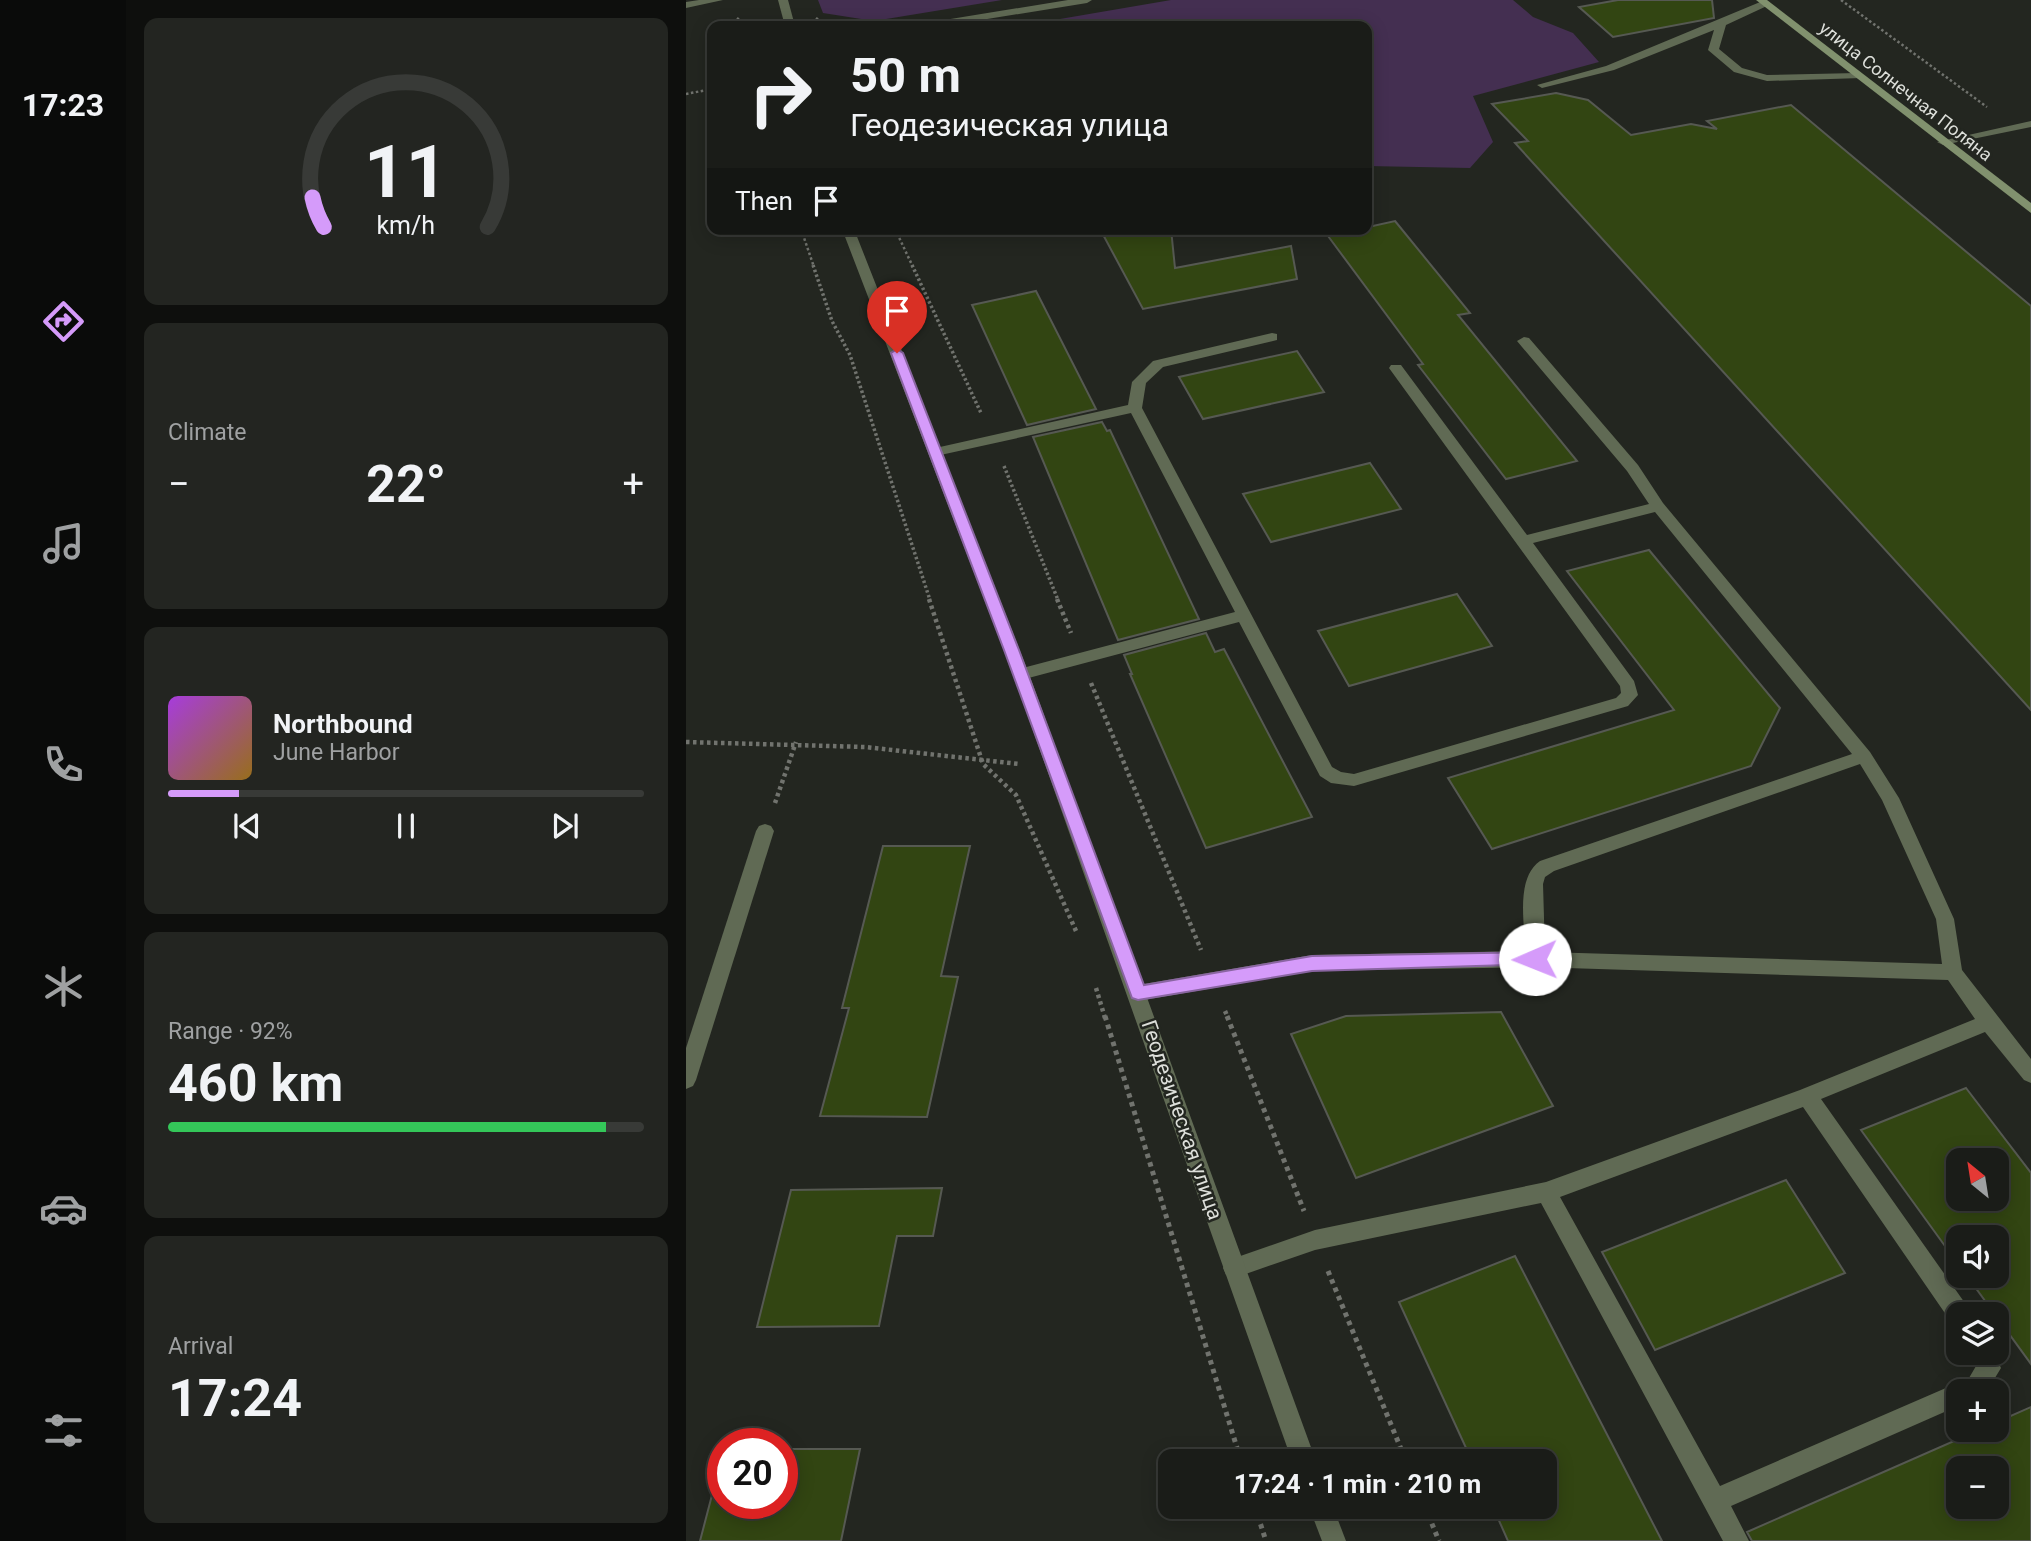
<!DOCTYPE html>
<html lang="en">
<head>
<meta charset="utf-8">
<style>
  body { margin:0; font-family:Roboto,sans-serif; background:#232521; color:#f1f3f6; height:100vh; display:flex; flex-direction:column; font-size:26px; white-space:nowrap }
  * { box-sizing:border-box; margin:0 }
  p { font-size:23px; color:#9fa1a2 }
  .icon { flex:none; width:38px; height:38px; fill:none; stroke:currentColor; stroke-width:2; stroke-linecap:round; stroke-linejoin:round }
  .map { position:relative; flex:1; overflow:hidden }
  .side { display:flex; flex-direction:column; gap:18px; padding:18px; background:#0e0f0d; width:560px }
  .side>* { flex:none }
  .banner { position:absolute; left:21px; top:21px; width:665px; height:214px; border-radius:14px; box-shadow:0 4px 18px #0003,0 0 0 2px #383a37; background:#1a1c18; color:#f1f3f6; overflow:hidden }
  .needle { width:46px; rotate:330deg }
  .tools { position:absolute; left:1260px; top:1148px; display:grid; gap:14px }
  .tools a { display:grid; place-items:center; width:63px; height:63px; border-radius:14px; background:#1a1c18; box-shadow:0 4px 18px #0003,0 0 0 2px #383a37; font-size:35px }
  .speed { position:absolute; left:21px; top:1428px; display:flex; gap:14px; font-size:35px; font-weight:700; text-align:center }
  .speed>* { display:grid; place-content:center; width:91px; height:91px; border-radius:50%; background:#1a1c18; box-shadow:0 4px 18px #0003,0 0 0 2px #383a37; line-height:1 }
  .speed .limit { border:10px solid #d22; background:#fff; color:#111 }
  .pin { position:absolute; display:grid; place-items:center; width:60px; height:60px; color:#fff; margin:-72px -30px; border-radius:50% 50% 50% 0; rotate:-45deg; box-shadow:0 0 7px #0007 }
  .pin .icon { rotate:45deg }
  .me { position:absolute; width:77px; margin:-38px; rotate:269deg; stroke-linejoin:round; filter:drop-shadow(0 0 5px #0008) }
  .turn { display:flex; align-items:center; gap:24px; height:147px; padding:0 28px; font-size:32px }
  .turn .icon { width:91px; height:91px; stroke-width:2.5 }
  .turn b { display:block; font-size:49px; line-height:60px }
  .then { display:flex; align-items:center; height:66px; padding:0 28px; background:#0003; gap:14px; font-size:26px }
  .big { font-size:52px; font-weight:700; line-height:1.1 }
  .side .widget { flex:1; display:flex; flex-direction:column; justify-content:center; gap:10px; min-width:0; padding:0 24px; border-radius:14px; background:#232521 }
  .side .dial { align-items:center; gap:0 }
  .dial svg { height:182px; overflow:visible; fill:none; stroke:#383a37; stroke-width:7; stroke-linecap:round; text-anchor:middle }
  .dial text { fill:#f1f3f6; stroke:none }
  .song { display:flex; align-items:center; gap:21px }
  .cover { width:84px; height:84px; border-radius:10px; background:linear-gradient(135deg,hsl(280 70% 55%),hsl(40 70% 35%)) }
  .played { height:7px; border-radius:4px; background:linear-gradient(90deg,#d59bfa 15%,#383a37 15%) }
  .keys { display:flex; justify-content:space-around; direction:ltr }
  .heat { display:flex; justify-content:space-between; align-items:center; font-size:38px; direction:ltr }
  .charge { height:10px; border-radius:5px; background:linear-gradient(90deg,#34c759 92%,#383a37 0) }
  .trip { position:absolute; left:472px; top:1449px; width:399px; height:70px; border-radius:14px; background:#1a1c18; box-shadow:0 4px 18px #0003,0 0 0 2px #383a37; font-weight:700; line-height:70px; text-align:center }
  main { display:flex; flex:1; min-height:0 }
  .tabs { display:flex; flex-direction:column; width:126px; justify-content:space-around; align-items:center; background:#0a0b0a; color:#9fa1a2 }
  .tabs .icon { width:49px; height:49px }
  .tabs .selected { color:#d59bfa }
  .tabs b { font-size:32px; color:#f1f3f6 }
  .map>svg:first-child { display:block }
  .green { fill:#442f51 }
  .building { fill:#324512; stroke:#565952; stroke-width:2; fill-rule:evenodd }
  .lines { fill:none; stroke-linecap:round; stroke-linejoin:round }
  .path-far3 { stroke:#71736e; stroke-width:2.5; stroke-dasharray:2.5 2.5; stroke-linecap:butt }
  .path-far2 { stroke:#71736e; stroke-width:3.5; stroke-dasharray:2.5 2.5; stroke-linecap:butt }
  .path-far1 { stroke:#71736e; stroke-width:4.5; stroke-dasharray:3.5 3.5; stroke-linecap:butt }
  .path { stroke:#71736e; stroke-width:5; stroke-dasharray:4.5 4.5; stroke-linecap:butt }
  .lane { fill:#606a54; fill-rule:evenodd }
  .street { fill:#606a54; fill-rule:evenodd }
  .secondary { fill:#81916e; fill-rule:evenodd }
  .route { fill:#d59bfa; stroke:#8a65a2; stroke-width:2 }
  .labels { text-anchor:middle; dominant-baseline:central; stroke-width:5; stroke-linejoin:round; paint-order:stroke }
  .far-street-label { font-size:18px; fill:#dddfda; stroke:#232620 }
  .street-label { font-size:21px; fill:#dddfda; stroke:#232620 }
</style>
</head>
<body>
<main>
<nav class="tabs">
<b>17:23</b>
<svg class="icon selected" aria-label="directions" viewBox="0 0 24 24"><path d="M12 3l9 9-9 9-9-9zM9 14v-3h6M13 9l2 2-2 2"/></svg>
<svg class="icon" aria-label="music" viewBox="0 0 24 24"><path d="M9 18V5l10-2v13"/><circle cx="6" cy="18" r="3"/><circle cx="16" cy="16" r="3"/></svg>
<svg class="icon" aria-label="phone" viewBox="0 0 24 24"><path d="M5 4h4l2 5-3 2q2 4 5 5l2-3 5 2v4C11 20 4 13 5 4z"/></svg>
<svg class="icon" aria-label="climate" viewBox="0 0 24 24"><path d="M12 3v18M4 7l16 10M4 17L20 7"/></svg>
<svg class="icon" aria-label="car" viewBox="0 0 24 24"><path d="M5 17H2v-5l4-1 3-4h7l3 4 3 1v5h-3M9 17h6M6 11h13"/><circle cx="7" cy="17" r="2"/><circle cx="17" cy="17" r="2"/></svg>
<svg class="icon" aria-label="filters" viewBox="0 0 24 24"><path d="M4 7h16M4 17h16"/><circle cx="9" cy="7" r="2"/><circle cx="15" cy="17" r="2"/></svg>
</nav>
<section class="side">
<div class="widget dial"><svg viewBox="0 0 100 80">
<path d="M14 69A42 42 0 1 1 86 69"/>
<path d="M14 69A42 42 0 0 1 9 56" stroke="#d59bfa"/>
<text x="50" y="56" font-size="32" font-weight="700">11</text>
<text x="50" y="72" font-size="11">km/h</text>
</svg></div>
<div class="widget"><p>Climate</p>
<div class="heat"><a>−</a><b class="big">22°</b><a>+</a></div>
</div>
<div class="widget">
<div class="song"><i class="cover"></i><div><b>Northbound</b><p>June Harbor</p></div></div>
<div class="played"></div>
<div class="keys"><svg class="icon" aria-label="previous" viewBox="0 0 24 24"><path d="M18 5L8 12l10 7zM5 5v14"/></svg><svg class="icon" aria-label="pause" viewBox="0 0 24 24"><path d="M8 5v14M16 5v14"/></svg><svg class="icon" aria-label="next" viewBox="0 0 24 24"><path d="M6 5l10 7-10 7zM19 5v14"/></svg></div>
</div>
<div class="widget"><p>Range · 92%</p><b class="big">460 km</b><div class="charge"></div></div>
<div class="widget"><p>Arrival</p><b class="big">17:24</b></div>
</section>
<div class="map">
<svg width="1345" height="1541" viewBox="0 0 1345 1541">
  <rect width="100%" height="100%" fill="#232620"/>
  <g class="green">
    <path d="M132,0H316L188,21L137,13Z"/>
    <path d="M485,0H827L847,17L887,33L913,62L787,96L807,142L784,168L681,166V26H333Z"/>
  </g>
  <g class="building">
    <path d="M932,0H1026L1028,18L927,37L893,7Z"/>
    <path d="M870,93L902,100L945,135L1005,124L1031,129L1021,121L1105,105L1345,306V710L829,143L842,141L806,104Z"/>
    <path d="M709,221L784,313L772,315L891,461L820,479L732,365L737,364L642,236Z"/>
    <path d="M414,229H485L489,268L605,246L611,279L457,309Z"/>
    <path d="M350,291L410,409L341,425L286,305Z"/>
    <path d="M611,351L638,392L517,419L493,377Z"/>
    <path d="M416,422L421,431L424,430L513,619L432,640L347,437Z"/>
    <path d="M684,463L715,509L585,542L557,494Z"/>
    <path d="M963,550L1094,708L1065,766L806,849L762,778L988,710L881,571Z"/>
    <path d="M771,594L806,646L663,686L632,631Z"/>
    <path d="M520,633L529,652L538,649L626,817L520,848L444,674H446L438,655Z"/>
    <path d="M197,846H284L255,976L272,977L241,1117L134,1116L163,1008H156Z"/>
    <path d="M815,1012L867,1106L670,1178L605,1034L660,1016Z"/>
    <path d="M1280,1088L1345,1173V1364L1281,1276H1311V1237H1272V1264L1175,1130ZM1272,1160H1311V1199H1272Z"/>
    <path d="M1100,1180L1159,1273L969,1350L916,1252Z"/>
    <path d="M256,1188L247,1236H211L193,1326L71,1327L105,1190Z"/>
    <path d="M829,1256L976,1541H822L807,1507H859V1461H786L713,1302Z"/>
    <path d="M1345,1407V1541H1066L1061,1532L1293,1430H1311V1422ZM1272,1468H1311V1507H1272Z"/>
    <path d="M96,1449H174L155,1541H14L37,1453V1503H96Z"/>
  </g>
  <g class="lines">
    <g class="path-far3">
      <path d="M1155,0L1301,107"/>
      <path d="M51,18L60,26"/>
      <path d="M130,18L140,26"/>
      <path d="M0,94L26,89"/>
      <path d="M115,229L128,267"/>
      <path d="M209,229L227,267"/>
    </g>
    <g class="path-far2">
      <path d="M127,265L146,321L164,355L244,600"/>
      <path d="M226,265L295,413"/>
      <path d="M318,466L372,600"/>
    </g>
    <g class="path-far1">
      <path d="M243,599L297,764L330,795L390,931"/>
      <path d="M371,599L385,633"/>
      <path d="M405,683L515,950"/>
      <path d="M0,742L179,747L333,764"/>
      <path d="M89,803L110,742"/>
      <path d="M410,988L419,1018"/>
      <path d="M539,1011L542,1018"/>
    </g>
    <g class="path">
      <path d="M419,1016L555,1461"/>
      <path d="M541,1016L618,1211"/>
      <path d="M642,1271L720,1461"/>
      <path d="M569,1507L580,1541"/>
      <path d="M739,1507L753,1541"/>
    </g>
    <g class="lane">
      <path d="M1079,0L1084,3L1083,5L1040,25L1033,49L1056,68L1081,75L1171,73L1175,74V78L1081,81L1048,72L1022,50L1028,30L928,70L856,88L851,85L920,66Z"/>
      <path d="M1345,121V127L1257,145L1251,142Z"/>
      <path d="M586,333L591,334V340L477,367L460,383L456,408L646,767L655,772L668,774L930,698L935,693L934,686L703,368L705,365H715L841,535L963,504L941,471L831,341L838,337L843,338L952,465L977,503L1184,752L1213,798L1268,919L1276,970L1345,1059V1083L1338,1080L1299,1032L1135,1099L1281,1306L1284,1314H1272V1324L1265,1322L1117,1107L874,1197L1034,1486L1283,1378L1290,1366L1285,1353H1308L1315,1368L1301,1391H1272V1406L1045,1506L1063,1541H1037L855,1203L629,1250L548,1278L540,1275L537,1268L540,1261L629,1230L860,1182L1114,1090L1289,1019L1262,980L849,967L626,971L452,1001L445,999L442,993L445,987L452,985L626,955L839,951C839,923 829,879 854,861L1166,754L969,512L847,543L948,681L952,695L942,706L668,786L645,783L634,776L553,622L335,680L329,678L327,674L329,670L549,612L445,413L250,456L245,455L243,452L245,449L442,405L446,382L467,361ZM1174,764L1196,800L1250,919L1256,964L859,952L857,884L859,877L868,871Z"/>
    </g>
    <g class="street">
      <path d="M13,0H37L0,8V2Z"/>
      <path d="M92,0H102L109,26H99Z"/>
      <path d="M382,0H406L401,3L258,26H235L240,23Z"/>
      <path d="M156,229H168L343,674L630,1461H606L327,674Z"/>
      <path d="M79,824L85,826L88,831L10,1080L7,1086L0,1089V1048L70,831L73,826Z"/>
      <path d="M623,1507H647L660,1541H636Z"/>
    </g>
    <path class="secondary" d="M1070,0H1081L1345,203V213Z"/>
  </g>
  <path class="route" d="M211,349L217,353L333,650L458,985L626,956L849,952L856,954L858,959L856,964L626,971L452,1000L446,998L318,650L205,353Z"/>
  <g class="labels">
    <g class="far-street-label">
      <text transform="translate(1220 91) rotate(38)">улица Солнечная Поляна</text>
    </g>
    <g class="street-label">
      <text transform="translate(496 1120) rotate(71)">Геодезическая улица</text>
    </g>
  </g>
</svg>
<div class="tools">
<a><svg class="needle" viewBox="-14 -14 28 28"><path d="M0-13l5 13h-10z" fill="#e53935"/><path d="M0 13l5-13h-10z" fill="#9fa1a2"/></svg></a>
<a><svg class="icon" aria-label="sound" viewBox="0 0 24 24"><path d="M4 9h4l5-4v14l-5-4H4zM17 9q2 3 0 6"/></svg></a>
<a><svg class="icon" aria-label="layers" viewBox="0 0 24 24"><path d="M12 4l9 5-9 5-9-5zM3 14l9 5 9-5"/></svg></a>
<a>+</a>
<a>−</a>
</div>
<div class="speed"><div class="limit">20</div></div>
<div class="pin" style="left:211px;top:353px;background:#d93025"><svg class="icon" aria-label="arrive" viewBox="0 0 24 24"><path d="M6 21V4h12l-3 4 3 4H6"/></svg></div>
<svg class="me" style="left:849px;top:959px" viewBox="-20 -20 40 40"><circle r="19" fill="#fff"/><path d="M0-13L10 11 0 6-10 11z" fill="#d59bfa"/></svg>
<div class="trip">17:24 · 1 min · 210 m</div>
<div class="banner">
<div class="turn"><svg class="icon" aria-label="right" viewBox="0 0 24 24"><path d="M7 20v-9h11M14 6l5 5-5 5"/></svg><div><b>50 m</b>Геодезическая улица</div></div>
<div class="then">Then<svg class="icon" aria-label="arrive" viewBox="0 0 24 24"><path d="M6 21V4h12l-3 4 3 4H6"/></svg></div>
</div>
</div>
</main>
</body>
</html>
